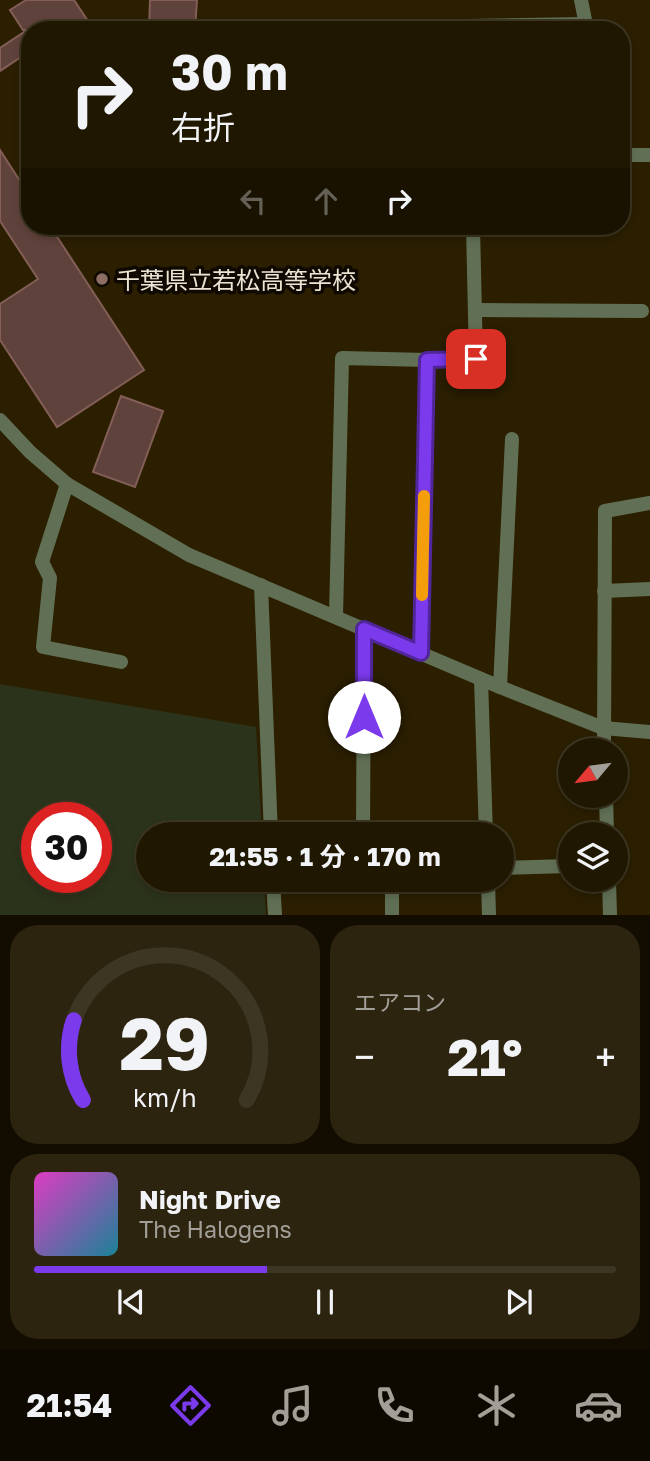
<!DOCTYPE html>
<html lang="ja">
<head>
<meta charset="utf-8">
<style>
  body { margin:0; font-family:"Golos Text","Noto Sans JP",sans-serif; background:#2d240f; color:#f1f3f6; height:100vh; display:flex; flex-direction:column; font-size:26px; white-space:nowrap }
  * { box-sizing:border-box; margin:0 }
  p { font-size:23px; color:#a29f99 }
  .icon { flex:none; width:38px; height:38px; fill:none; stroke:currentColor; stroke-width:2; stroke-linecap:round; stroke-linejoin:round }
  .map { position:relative; height:915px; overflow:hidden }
  .panel { display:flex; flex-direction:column; gap:10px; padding:10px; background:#120d00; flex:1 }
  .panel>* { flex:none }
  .guide { position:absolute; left:21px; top:21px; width:609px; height:214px; border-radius:28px; box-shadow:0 4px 10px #0003,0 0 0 2px #3d3622; background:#201700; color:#f1f3f6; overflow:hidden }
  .needle { width:46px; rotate:241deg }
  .buttons { position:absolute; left:558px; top:738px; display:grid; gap:14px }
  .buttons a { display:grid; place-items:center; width:70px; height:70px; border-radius:50%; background:#201700; box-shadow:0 4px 10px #0003,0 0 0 2px #3d3622; font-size:35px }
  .speed { position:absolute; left:21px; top:802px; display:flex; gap:14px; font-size:35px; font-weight:700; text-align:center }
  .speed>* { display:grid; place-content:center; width:91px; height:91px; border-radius:50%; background:#201700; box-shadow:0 4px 10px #0003,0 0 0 2px #3d3622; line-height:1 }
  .speed .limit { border:10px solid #d22; background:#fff; color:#111 }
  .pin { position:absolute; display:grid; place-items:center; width:60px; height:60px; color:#fff; margin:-30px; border-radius:14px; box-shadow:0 4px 10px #0006 }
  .me { position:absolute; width:77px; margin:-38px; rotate:0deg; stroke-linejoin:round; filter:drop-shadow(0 0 5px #0008) }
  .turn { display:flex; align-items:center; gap:24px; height:147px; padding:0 35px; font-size:32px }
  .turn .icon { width:91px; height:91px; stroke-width:2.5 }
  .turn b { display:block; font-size:49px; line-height:60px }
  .lanes { display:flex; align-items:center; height:66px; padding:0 35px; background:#0003; justify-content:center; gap:35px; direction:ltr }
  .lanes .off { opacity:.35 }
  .big { font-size:52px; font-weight:700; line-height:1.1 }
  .panel .card { flex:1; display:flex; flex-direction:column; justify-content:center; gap:10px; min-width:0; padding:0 24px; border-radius:28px; background:#2d240f }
  .panel .dial { align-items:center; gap:0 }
  .dial svg { height:182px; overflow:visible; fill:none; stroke:#3d3622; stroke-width:7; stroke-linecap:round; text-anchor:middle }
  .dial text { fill:#f1f3f6; stroke:none }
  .song { display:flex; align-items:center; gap:21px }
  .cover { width:84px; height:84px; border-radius:10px; background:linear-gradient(135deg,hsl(310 70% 55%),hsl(190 70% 35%)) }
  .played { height:7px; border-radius:4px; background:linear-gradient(90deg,#7c3aed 40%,#3d3622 40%) }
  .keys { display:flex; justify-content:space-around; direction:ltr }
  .heat { display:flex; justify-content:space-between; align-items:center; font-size:38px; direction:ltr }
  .panel .tiles { flex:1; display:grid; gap:10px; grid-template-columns:1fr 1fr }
  .card:last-child { grid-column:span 2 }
  .trip { position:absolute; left:136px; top:822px; width:378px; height:70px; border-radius:35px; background:#201700; box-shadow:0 4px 10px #0003,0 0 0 2px #3d3622; font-weight:700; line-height:70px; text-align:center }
  .dock { display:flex; height:112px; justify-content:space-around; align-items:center; background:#0d0900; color:#a29f99 }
  .dock .icon { width:49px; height:49px }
  .dock .on { color:#7c3aed }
  .dock b { font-size:32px; color:#f1f3f6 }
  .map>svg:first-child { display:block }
  .green { fill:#2c331b; fill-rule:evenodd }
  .building { fill:#60423c; stroke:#835e57; stroke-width:2 }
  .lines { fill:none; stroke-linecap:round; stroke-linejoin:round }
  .street { stroke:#617055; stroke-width:14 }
  .route-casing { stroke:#51269a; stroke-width:18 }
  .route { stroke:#7c3aed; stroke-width:12 }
  .slow { stroke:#f59e0b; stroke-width:12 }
  .education-dot { fill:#8d6e63; stroke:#0f0901; stroke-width:2.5 }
  .labels { text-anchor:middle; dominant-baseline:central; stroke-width:7; stroke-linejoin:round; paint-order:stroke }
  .poi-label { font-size:24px; fill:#ece4d3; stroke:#0f0901; text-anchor:start }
</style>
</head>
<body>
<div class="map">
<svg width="650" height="915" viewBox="0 0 650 915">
  <rect width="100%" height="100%" fill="#2b1f00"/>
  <path class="green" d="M0,684L256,727L262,835H149V880H264L266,915H0ZM37,817H96V877H37Z"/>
  <g class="building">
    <path d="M26,0H74L94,30H30V51L0,71V48L27,30H23L10,10Z"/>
    <path d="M150,0H197L195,30H149Z"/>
    <path d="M0,150L20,181L30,175V226H50L144,370L57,427L0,340V304L38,279L0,221Z"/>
    <path d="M121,396L163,411L135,487L93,472Z"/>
  </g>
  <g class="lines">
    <g class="street">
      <path d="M581,0L587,30"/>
      <path d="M469,30V26L586,24"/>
      <path d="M621,155H650"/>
      <path d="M475,310L642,311"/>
      <path d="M427,360L476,359L473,226"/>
      <path d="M0,420L30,452L67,484L189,555L500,687L603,728L650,732"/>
      <path d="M67,484L42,562L50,578L43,647L121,662"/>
      <path d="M261,585L271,835"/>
      <path d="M604,591L650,589"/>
      <path d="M336,617L342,358L427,360L421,653"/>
      <path d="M481,679L486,835"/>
      <path d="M500,687L512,439"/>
      <path d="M604,751L605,511L650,503"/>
      <path d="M606,796L607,835"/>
      <path d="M363,835L364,629"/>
      <path d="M502,868L570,866"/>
      <path d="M273,880L275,915"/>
      <path d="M488,880L489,915"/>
      <path d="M609,880L610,915"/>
      <path d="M392,915V880"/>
    </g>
  </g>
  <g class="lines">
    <defs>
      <path id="route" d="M364,717V629L421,653L427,360L476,359"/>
    </defs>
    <use href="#route" class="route-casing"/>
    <use href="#route" class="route"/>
    <path class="slow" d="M422,595L424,496"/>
  </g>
  <circle class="education-dot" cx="102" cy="279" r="7"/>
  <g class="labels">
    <g class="poi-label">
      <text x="116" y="279">千葉県立若松高等学校</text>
    </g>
  </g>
</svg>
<div class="buttons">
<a><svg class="needle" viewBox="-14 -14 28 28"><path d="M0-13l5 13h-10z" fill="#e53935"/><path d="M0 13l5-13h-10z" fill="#a29f99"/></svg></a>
<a><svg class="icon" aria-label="layers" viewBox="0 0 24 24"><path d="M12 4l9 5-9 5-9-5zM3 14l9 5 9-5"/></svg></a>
</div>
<div class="speed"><div class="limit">30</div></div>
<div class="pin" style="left:476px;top:359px;background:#d93025"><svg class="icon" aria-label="arrive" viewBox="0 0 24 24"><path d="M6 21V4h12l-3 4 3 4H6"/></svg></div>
<svg class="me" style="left:364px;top:717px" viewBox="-20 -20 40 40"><circle r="19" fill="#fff"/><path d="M0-13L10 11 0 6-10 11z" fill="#7c3aed"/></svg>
<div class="trip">21:55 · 1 分 · 170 m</div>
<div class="guide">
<div class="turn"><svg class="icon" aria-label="right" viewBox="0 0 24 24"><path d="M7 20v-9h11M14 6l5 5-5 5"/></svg><div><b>30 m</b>右折</div></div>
<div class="lanes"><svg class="icon off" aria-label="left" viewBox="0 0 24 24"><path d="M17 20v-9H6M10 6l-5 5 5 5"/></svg><svg class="icon off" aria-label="ahead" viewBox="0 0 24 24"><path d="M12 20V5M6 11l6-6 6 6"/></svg><svg class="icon" aria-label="right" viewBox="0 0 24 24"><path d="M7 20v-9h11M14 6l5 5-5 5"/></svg></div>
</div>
</div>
<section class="panel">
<div class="tiles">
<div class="card dial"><svg viewBox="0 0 100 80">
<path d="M14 69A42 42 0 1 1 86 69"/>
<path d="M14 69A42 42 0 0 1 10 34" stroke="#7c3aed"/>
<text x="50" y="56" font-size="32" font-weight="700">29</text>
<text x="50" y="72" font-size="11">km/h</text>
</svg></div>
<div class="card"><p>エアコン</p>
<div class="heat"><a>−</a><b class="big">21°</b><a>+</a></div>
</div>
<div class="card">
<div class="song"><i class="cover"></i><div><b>Night Drive</b><p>The Halogens</p></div></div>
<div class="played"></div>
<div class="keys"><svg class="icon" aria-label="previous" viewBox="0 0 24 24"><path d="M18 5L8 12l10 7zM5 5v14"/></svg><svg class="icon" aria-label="pause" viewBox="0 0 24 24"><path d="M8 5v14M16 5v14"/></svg><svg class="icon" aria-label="next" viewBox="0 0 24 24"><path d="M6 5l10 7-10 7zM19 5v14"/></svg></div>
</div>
</div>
</section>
<nav class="dock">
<b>21:54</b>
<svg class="icon on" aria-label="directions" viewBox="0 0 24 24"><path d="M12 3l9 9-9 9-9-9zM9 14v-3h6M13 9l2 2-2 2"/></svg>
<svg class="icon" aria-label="music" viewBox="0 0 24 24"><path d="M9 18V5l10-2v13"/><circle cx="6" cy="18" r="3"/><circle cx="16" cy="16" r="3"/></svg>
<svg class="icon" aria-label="phone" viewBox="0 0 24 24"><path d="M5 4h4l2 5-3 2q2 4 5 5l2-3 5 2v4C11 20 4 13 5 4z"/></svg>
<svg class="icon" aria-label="climate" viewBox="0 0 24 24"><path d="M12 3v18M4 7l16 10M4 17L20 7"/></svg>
<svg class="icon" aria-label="car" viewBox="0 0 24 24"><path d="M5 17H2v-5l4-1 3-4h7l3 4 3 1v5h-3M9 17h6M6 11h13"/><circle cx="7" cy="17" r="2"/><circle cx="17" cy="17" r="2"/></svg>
</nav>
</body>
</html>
